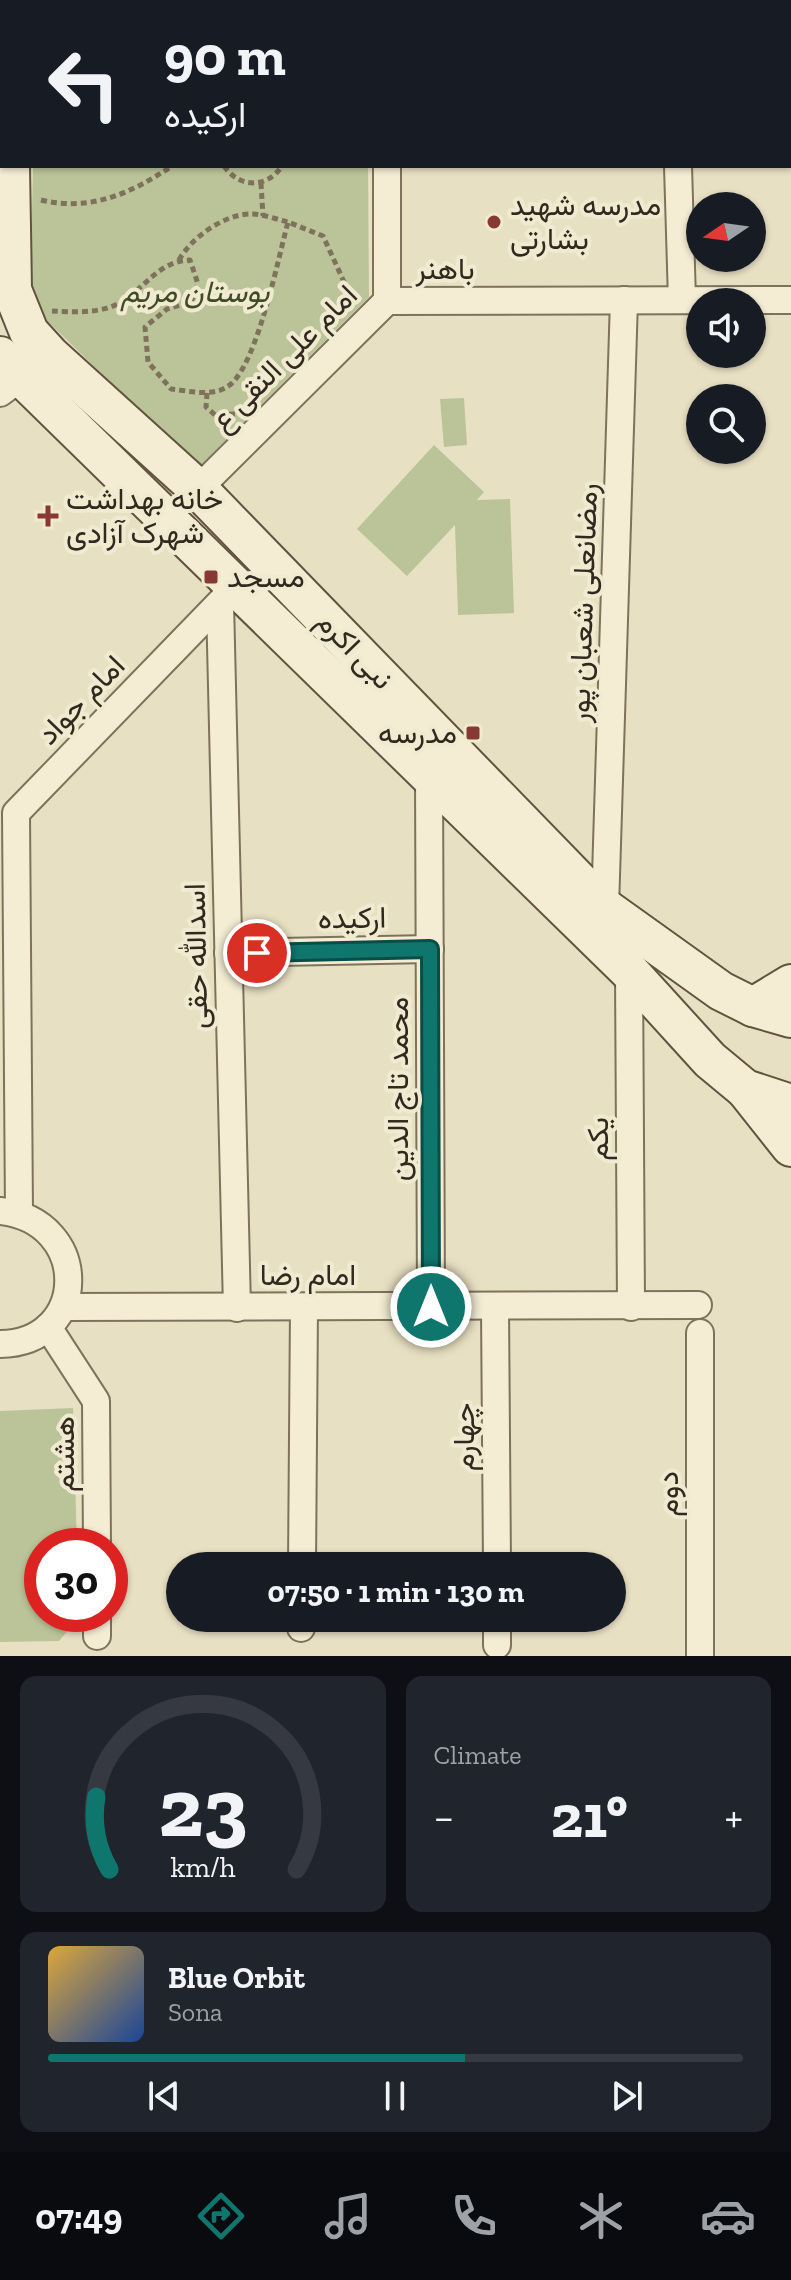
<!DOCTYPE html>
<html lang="en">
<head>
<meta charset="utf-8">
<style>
  body { margin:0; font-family:"Zilla Slab",Vazirmatn,serif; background:#20242c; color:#f1f3f6; height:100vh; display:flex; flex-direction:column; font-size:30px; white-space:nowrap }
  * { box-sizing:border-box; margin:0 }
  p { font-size:26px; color:#9ea1a6 }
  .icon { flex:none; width:44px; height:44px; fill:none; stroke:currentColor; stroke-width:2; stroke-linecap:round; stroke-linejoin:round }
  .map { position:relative; height:1656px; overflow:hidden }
  .panel { display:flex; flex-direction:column; gap:20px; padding:20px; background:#0d0f14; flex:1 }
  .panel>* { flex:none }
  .hud { position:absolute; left:0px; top:0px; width:792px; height:168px; box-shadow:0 2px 6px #0004; background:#171b24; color:#f1f3f6; overflow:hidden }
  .needle { width:52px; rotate:257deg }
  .fabs { position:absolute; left:686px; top:192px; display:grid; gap:16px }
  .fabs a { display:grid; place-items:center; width:80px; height:80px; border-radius:50%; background:#171b24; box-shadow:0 2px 6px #0004; font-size:40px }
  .speed { position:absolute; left:24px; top:1528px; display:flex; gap:16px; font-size:40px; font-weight:700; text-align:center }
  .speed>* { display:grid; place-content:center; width:104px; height:104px; border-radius:50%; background:#171b24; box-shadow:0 2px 6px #0004; line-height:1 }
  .speed .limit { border:12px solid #d22; background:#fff; color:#111 }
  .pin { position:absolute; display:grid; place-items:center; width:68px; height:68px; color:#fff; margin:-34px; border:4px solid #fff; border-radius:50%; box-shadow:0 2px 8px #0007 }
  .me { position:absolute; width:88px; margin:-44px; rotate:0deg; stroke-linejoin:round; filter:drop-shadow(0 0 6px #0008) }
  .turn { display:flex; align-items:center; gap:28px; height:168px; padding:0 32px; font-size:36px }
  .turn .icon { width:104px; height:104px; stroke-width:2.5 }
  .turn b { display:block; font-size:56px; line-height:68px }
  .big { font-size:60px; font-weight:800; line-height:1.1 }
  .panel .widget { flex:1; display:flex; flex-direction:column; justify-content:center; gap:12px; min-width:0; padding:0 28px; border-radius:16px; background:#20242c }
  .panel .dial { align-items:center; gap:0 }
  .dial svg { height:208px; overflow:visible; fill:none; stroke:#363941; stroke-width:7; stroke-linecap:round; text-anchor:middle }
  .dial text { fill:#f1f3f6; stroke:none }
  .song { display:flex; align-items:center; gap:24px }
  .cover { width:96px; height:96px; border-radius:12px; background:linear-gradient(135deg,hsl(40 70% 55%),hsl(220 70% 35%)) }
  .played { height:8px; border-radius:4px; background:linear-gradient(90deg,#0f766e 60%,#363941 60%) }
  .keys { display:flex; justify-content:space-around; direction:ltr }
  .heat { display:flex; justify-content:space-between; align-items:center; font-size:44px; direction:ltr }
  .panel .tiles { flex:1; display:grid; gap:20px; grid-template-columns:1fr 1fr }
  .widget:last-child { grid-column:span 2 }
  .trip { position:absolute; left:166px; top:1552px; width:460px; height:80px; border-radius:40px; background:#171b24; box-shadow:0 2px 6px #0004; font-weight:800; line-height:80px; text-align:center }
  .tabs { display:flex; height:128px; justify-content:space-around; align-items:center; background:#090b0e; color:#9ea1a6 }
  .tabs .icon { width:56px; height:56px }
  .tabs .current { color:#0f766e }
  .tabs b { font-size:36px; color:#f1f3f6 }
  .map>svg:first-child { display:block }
  .green { fill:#bbc498 }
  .building { fill:#c19f7d; stroke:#876f58; stroke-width:2 }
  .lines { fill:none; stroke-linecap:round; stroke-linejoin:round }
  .street-casing { stroke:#7f725c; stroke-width:30 }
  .secondary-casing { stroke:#61533f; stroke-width:42 }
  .path { stroke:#7f725c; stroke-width:5; stroke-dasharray:6 4; stroke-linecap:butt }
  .street { stroke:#f4edd4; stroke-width:26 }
  .secondary { stroke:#f4edd4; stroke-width:38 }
  .route-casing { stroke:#0a4d48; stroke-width:20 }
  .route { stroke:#0f766e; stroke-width:14 }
  .poi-dot { fill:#873a33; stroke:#f0ead1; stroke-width:3 }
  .labels { text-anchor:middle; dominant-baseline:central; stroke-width:8; stroke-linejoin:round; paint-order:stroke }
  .poi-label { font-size:30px; fill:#31291e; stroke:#f0ead1; text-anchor:start }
  .street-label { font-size:30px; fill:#31291e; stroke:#f0ead1 }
  .park-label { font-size:30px; font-style:italic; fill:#3f4b27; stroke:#f0ead1 }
</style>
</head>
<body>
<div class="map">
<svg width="791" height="1656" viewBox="0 0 791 1656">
  <rect width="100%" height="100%" fill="#e8e0c3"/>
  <g class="green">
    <path d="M33,166H368L369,297L198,468L30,304Z"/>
    <path d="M464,398L467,445L444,447L440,399Z"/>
    <path d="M434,445L484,492L477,500L510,499L514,613L458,615L455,525L407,576L357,529Z"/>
    <path d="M73,1408L77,1546H42V1614H79V1618L59,1641L0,1642V1411Z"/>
  </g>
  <path class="building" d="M143,0H163V2H150Z"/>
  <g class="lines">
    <defs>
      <g id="street">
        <path d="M387,0V2"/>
        <path d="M674,0V2"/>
        <path d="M678,166L682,300"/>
        <path d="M387,301L791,300"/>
        <path d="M0,393L35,367"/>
        <path d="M198,489L387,301V166"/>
        <path d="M220,603L237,1308"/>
        <path d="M429,774L431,1307"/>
        <path d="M605,908L624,300"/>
        <path d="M228,953L430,949"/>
        <path d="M629,971L631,1307"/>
        <path d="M0,1211C92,1221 90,1343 0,1344"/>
        <path d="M19,1213L16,813L237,585"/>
        <path d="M63,1307L698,1305"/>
        <path d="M495,1308L497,1566"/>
        <path d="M48,1327L96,1401L97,1546"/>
        <path d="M700,1333V1656"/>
        <path d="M302,1566L304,1307"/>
        <path d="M97,1614V1636"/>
        <path d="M497,1618V1645"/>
        <path d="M301,1628V1618"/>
      </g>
      <g id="secondary">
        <path d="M39,2L42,0"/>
        <path d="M0,16H2"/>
        <path d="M10,166L12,290L29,332L50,355L198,489L605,908L721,991L753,1007L791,1018"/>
        <path d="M0,356L629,971L710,1060L745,1089L791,1104"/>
        <path d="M753,1007L791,984"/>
        <path d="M745,1089L791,1147"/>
      </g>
    </defs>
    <use href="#street" class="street-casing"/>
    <use href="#secondary" class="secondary-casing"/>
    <g class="path">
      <path d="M202,0V2"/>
      <path d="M102,2V0"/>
      <path d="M224,166C239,188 267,189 282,166"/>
      <path d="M261,183L263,216"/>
      <path d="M41,200C90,212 132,193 172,166"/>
      <path d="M179,260C191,238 224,214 251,214C262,214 276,219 288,222"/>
      <path d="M52,311C73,312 102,314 121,302C146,287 159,261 190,260L198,284L191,302L167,309L145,327L148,362L171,389C190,391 215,398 231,384C258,360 278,259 288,222L323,236L345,284L346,306"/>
      <path d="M207,393L206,407L215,415L237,414"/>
    </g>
    <use href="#street" class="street"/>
    <use href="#secondary" class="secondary"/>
  </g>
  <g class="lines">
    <defs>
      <path id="route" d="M257,953L430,949L431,1307"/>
    </defs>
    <use href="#route" class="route-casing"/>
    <use href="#route" class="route"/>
  </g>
  <g class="poi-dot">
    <circle cx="494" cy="222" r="8"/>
    <path d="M44 504h8v8h8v8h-8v8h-8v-8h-8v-8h8z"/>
    <rect x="203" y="569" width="16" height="16" rx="4"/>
    <rect x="465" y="725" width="16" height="16" rx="4"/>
  </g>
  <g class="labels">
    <g class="poi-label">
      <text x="510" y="205">مدرسه شهید<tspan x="510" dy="34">بشارتی</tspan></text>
      <text x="66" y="499">خانه بهداشت<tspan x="66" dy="34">شهرک آزادی</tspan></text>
      <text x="227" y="577">مسجد</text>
      <text x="457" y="733" text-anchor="end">مدرسه</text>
    </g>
    <g class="street-label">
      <text x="445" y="269">باهنر</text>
      <text transform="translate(284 358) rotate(-45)">امام علی النقی ع</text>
      <text transform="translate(583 603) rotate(-88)">رمضانعلی شعبان پور</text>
      <text transform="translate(355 650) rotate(46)">نبی اکرم</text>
      <text transform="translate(81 700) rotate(-46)">امام جواد</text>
      <text transform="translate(352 918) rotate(-1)">ارکیده</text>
      <text transform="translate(196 956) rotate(-91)">اسدالله حقی</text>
      <text transform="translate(398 1089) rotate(-90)">محمد تاج الدین</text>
      <text transform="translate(598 1139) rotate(-90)">یکم</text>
      <text x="308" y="1275">امام رضا</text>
      <text transform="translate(464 1437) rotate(-90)">چهارم</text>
      <text transform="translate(64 1454) rotate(-90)">هشتم</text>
      <text transform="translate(668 1494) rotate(-90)">دوم</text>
    </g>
    <g class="park-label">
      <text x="195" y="292">بوستان مریم</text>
    </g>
  </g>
</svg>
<div class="fabs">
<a><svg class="needle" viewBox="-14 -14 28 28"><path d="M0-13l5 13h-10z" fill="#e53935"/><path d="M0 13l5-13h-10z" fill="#9ea1a6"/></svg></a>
<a><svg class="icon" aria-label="sound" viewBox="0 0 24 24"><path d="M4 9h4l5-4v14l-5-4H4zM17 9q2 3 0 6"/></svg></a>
<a><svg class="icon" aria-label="search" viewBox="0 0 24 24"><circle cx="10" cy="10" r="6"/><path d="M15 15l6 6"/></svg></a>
</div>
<div class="speed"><div class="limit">30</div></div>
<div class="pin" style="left:257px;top:953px;background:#d93025"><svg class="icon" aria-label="arrive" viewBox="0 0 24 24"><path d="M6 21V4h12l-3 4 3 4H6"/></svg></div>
<svg class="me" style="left:431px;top:1307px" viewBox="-20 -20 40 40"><circle r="17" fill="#0f766e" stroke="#fff" stroke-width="3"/><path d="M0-11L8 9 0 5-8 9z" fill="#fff"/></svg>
<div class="trip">07:50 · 1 min · 130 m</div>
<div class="hud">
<div class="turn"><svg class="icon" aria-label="left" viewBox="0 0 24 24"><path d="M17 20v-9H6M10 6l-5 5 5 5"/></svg><div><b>90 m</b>ارکیده</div></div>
</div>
</div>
<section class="panel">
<div class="tiles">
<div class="widget dial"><svg viewBox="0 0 100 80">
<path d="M14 69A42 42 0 1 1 86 69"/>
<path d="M14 69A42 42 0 0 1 9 41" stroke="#0f766e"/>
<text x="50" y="56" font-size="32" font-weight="700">23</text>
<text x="50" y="72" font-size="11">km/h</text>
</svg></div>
<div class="widget"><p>Climate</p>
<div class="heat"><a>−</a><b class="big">21°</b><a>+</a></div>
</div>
<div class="widget">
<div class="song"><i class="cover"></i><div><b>Blue Orbit</b><p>Sona</p></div></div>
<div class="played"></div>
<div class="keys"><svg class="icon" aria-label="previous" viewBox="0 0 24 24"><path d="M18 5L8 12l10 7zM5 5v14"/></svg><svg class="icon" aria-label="pause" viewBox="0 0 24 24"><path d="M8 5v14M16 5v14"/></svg><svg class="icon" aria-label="next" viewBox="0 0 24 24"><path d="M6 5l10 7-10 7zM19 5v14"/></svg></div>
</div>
</div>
</section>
<nav class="tabs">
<b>07:49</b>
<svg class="icon current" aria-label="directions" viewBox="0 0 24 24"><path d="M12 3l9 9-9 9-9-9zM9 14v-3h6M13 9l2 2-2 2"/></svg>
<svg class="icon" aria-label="music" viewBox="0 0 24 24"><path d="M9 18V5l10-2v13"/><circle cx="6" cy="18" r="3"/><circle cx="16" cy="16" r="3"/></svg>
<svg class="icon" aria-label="phone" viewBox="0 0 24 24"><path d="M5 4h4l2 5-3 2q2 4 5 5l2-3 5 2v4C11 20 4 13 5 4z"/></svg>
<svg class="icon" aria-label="climate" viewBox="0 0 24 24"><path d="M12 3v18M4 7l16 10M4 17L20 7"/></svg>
<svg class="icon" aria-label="car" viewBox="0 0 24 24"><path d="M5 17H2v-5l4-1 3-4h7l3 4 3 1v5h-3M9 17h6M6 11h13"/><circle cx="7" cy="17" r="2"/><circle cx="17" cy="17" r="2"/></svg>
</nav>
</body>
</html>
